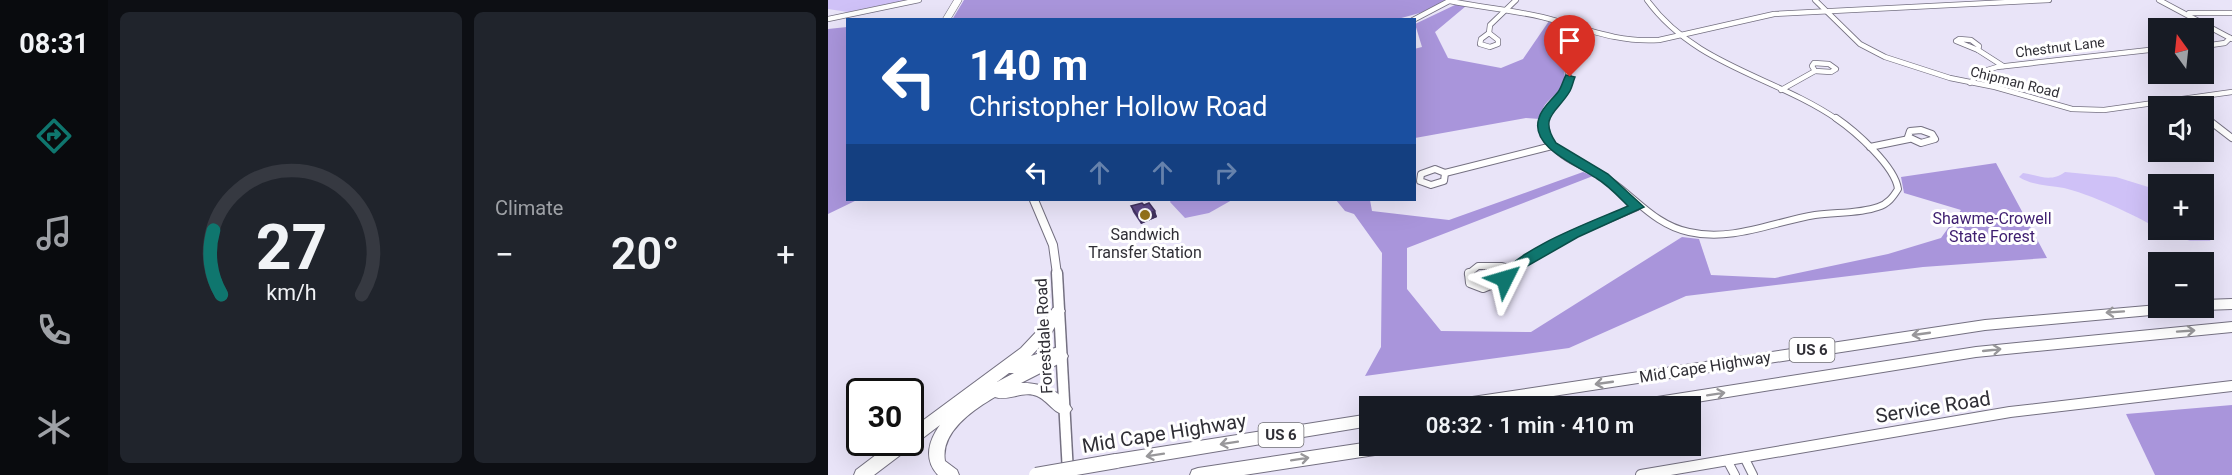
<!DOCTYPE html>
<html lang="en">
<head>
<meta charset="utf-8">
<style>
  body { margin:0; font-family:Roboto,sans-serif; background:#20242c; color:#f1f3f6; height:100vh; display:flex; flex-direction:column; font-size:22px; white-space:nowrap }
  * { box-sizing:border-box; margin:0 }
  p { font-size:20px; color:#9ea1a6 }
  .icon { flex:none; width:33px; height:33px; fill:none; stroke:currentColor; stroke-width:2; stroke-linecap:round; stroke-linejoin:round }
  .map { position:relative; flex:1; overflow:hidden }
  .details { display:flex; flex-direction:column; gap:12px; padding:12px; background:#0d0f14; width:720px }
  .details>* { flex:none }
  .hud { position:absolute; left:18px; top:18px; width:570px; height:183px; border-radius:0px; box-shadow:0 6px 24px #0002; background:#1a4fa0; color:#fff; overflow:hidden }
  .needle { width:39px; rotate:345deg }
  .fabs { position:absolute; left:1320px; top:18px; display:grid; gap:12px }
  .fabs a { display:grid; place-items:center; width:66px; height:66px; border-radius:0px; background:#171b24; box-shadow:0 6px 24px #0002; font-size:30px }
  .speed { position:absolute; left:18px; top:378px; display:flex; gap:12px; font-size:30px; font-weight:700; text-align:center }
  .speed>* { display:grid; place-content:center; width:78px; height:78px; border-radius:50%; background:#171b24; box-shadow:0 6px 24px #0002; line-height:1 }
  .speed .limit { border:3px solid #111; border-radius:9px; background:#fff; color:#111 }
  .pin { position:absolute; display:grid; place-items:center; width:51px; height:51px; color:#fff; margin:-62px -26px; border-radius:50% 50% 50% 0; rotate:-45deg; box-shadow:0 0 6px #0007 }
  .pin .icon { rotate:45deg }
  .me { position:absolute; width:66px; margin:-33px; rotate:50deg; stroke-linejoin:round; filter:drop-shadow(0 0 4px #0008) }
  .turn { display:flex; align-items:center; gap:21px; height:126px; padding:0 24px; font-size:27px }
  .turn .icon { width:78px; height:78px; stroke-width:2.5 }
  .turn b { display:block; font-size:42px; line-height:51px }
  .lanes { display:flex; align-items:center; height:57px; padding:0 24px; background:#0003; justify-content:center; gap:30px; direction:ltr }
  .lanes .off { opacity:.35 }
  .big { font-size:45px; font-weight:600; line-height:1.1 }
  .details .card { flex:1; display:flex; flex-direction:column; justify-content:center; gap:9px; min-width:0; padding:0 21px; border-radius:9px; background:#20242c }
  .details .dial { align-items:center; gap:0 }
  .dial svg { height:156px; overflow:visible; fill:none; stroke:#363941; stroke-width:7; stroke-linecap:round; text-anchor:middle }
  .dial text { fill:#f1f3f6; stroke:none }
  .heat { display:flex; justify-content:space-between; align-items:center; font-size:33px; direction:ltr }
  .details .tiles { flex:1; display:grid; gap:12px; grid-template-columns:repeat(2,1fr) }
  .trip { position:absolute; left:531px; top:396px; width:342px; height:60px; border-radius:0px; background:#171b24; box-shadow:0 6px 24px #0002; font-weight:600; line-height:60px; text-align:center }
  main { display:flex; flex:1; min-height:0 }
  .tabs { display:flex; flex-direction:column; width:108px; justify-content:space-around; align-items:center; background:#090b0e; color:#9ea1a6 }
  .tabs .icon { width:42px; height:42px }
  .tabs .active { color:#0f766e }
  .tabs b { font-size:27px; color:#f1f3f6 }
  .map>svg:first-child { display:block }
  .green { fill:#cfc1f7 }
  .forest { fill:#a995db }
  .water { fill:#b09ce2 }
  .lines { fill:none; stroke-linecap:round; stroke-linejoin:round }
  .minor-far2-casing { stroke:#747081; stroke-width:6 }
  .minor-far1-casing { stroke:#747081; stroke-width:8 }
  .minor-casing { stroke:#747081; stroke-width:10 }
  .tertiary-casing { stroke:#747081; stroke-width:12 }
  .secondary-far2-casing { stroke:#747081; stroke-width:8 }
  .secondary-far1-casing { stroke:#747081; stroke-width:10 }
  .secondary-casing { stroke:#747081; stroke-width:13 }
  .motorway-casing { stroke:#747081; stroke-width:2 }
  .minor-far2 { stroke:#fff; stroke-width:4.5 }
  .minor-far1 { stroke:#fff; stroke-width:6 }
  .minor { stroke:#fff; stroke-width:8 }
  .tertiary { stroke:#fff; stroke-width:10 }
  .secondary-far2 { stroke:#fff; stroke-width:7 }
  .secondary-far1 { stroke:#fff; stroke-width:8 }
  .secondary { stroke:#fff; stroke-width:10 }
  .motorway { fill:#fff; fill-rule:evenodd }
  .motorway-bridge-casing { stroke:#747081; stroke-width:16; stroke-linecap:butt }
  .motorway-bridge { stroke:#fff; stroke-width:14 }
  .wall { fill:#503e74 }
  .shaded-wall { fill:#41325e }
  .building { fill:#5d4887; stroke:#41325e; stroke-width:1.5 }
  .oneway { stroke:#98979a }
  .route { fill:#0f766e; stroke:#0a4d48; stroke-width:1.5 }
  .poi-dot { fill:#95741c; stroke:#fff; stroke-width:2 }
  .labels { text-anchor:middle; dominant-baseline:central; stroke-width:6; stroke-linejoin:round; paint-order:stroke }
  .far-street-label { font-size:14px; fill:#302f36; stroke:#fff }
  .shield { fill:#fff; stroke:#6e6d72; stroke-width:1.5 }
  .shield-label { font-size:15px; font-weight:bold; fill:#302f36 }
  .park-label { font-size:16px; fill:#402071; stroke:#fff }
  .poi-label { font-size:16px; fill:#302f36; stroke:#fff }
  .street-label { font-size:16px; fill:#302f36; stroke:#fff }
  .near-street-label { font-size:20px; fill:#302f36; stroke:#fff }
</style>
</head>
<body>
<main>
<nav class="tabs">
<b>08:31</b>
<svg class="icon active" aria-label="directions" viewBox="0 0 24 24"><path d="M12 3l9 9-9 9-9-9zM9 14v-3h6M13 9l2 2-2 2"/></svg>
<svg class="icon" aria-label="music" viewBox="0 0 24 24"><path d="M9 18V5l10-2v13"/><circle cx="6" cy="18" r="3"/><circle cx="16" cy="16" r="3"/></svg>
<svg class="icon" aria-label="phone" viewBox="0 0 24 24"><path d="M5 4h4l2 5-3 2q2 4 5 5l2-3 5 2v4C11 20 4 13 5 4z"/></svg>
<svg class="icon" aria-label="climate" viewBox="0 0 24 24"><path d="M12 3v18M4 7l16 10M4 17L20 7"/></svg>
</nav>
<section class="details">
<div class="tiles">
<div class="card dial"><svg viewBox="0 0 100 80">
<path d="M14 69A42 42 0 1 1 86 69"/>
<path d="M14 69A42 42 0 0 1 10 36" stroke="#0f766e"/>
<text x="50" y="56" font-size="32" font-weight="700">27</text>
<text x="50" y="72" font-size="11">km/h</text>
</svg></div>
<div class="card"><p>Climate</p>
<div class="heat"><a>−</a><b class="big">20°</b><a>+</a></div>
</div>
</div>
</section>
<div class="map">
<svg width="1404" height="475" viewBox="0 0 1404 475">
  <rect width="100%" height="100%" fill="#e9e4f8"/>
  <g class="green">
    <path d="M0,0H80L20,12L0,9Z"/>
    <path d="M1237,172L1288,177L1330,190V229C1310,216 1259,193 1236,188C1220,185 1205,186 1191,177L1195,173C1211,175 1222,183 1237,172Z"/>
    <path d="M1376,215L1385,235L1382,241H1362L1331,230H1376Z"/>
  </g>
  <g class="forest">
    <path d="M136,0H619L599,11L566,20H124Z"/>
    <path d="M629,4L638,6L607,32L620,58L673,68L695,59L721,21L740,28C738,32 730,37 729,42C726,56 742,70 735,84C727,100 715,98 712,119L698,118L587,138L586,49L594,47L587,24Z"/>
    <path d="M19,27L20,200H29L0,214V29Z"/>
    <path d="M1168,163L1219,258L1095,267L858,296L741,348L537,376L553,347L554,253L526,214L517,211L508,200H542L544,211L621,220L755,172L765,176L579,248V289L613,331L703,332L854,237L871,239L883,275L947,278L1060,254L1113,238L1133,210L1076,193L1073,177Z"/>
    <path d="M1404,405V475H1327L1298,414Z"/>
  </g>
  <path class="water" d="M343,200H404L381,213L357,218L342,202Z"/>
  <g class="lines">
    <defs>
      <g id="minor-far2">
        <path d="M819,0C867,66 946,76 1010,120"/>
        <path d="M987,0L1032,44L1057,57L1122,78L1167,87L1244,109L1276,110L1404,92"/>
        <path d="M1331,0L1404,39"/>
        <path d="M622,1C652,7 684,10 714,17C754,27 788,43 831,40L946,14L1221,0"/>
        <path d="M1361,13H1404"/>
        <path d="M0,19L91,0"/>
        <path d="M585,20L623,0"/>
        <path d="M661,33L670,40V44L662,47L652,44L653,39Z"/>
        <path d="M661,33L662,25L688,0"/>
        <path d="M1131,39L1143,40L1151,46L1150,50L1128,41Z"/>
        <path d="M1376,46L1397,43L1402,38"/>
        <path d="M1150,50L1175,66"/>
        <path d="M986,63L1001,64L1008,69L1003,72L987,71L984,66Z"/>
        <path d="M1142,83L1153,72L1169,67L1330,49"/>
        <path d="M953,90L987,71"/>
        <path d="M1376,117L1380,120"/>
        <path d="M715,120L721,108L742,82L733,41L748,29"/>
      </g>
      <g id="minor-far1">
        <path d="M716,118C714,128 717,136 723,144C737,161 762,168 781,180C808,198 827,225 861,232C904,242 945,222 987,215C1008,212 1030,214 1050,207C1060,204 1065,197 1070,189C1067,166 1027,131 1008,118"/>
        <path d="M1378,118L1404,138"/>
        <path d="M1093,130L1104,134L1107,139L1093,143L1080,137L1082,131Z"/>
        <path d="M1042,147L1081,139"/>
        <path d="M607,169L617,173L616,181L603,185L592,181L593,174Z"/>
        <path d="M617,173L724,146"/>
        <path d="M684,269L746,234L809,207"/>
        <path d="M640,274L650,266H674L684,269L680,274"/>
      </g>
      <g id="minor">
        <path d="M641,273L642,283L655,288L677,279L681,273"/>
        <path d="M916,457L925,475"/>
        <path d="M899,460L907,475"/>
      </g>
      <path id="tertiary" d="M813,475L1182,412L1404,386"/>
      <path id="secondary-far2" d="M118,20L130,0"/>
      <path id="secondary-far1" d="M206,200L225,245L229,274"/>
      <path id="secondary" d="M229,273L240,473"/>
      <g id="motorway">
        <path d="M1404,299V309L1376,310L1371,308H1376V300Z"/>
        <path d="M1330,305V308H1352L1350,311L1345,313L1157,330L660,406H616L619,402L624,400L1157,320Z"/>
        <path d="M230,306L235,308L237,311L220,338L203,356L230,347L235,348L240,356L238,360L193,383C212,382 234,391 244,409L241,413C228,418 221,401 209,396C195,390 180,402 167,397C145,410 112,432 117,461L129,470L131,475H110C95,459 101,440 112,425L46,475H26L28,470L65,442H82V430L193,348L210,330L225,308ZM181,373H186L169,382Z"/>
        <path d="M1404,322V332L1148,357L844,406H802L805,402L810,400L1148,347Z"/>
        <path d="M542,414V426L288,468L282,466L280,461L282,456L288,454Z"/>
        <path d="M542,442V446H568L566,451L560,453L416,475H362L364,470L370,468Z"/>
      </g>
    </defs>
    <use href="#minor-far2" class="minor-far2-casing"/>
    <use href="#minor-far1" class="minor-far1-casing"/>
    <use href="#minor" class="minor-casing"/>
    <use href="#tertiary" class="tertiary-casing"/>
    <use href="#secondary-far2" class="secondary-far2-casing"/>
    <use href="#secondary-far1" class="secondary-far1-casing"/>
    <use href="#secondary" class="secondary-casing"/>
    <use href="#motorway" class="motorway-casing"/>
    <use href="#minor-far2" class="minor-far2"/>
    <use href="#minor-far1" class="minor-far1"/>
    <use href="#minor" class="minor"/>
    <use href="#tertiary" class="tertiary"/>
    <use href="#secondary-far2" class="secondary-far2"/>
    <use href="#secondary-far1" class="secondary-far1"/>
    <use href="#secondary" class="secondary"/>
    <use href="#motorway" class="motorway"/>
    <defs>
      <path id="motorway-bridge" d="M208,475L288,461"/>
    </defs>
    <use href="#motorway-bridge" class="motorway-bridge-casing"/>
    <use href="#motorway-bridge" class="motorway-bridge"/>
  </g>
  <path class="wall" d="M316,205L327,211L329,217L313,224L305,212L303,206Z"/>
  <path class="shaded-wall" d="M327,211L329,217L313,224L311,218Z"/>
  <path class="building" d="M314,203L316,205L321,203L327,211L311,218L303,206Z"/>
  <defs><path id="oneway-shaft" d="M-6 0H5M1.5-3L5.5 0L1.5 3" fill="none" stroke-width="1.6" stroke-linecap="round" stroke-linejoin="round" transform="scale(1.5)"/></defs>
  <g class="oneway">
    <use href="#oneway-shaft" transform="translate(1287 312) rotate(176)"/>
    <use href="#oneway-shaft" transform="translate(1358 331) rotate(-4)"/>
    <use href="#oneway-shaft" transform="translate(1093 334) rotate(172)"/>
    <use href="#oneway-shaft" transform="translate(1164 350) rotate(-6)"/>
    <use href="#oneway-shaft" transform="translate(776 383) rotate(172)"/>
    <use href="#oneway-shaft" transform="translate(888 394) rotate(-9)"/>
    <use href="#oneway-shaft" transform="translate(401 443) rotate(171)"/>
    <use href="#oneway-shaft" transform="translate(327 455) rotate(171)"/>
    <use href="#oneway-shaft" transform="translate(472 459) rotate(-9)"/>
  </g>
  <path class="route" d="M738,75L747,77C745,82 744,87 742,91C730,112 710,116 728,143L780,174L816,207L750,237L689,272L682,282H672L670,279C689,248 766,221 800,206C790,196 780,185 768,178C749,165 701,147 711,118C714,107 723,101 730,92C734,87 735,80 738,75Z"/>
  <circle class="poi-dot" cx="317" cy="215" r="6"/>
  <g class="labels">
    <g class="far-street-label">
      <text transform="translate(1232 47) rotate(-7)">Chestnut Lane</text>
      <text transform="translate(1187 82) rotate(14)">Chipman Road</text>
    </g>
    <g class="shield">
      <rect x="961.5" y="338" width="45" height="24" rx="4.5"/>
      <rect x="430.5" y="423" width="45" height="24" rx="4.5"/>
    </g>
    <g class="shield-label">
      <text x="984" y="350">US 6</text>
      <text x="453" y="435">US 6</text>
    </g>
    <g class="park-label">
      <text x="1164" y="218">Shawme-Crowell<tspan x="1164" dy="18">State Forest</tspan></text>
    </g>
    <g class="poi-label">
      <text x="317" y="234">Sandwich<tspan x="317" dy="18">Transfer Station</tspan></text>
    </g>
    <g class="street-label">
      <text transform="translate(216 336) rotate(-93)">Forestdale Road</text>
      <text transform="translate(877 367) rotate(-9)">Mid Cape Highway</text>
    </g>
    <g class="near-street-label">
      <text transform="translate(1105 407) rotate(-9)">Service Road</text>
      <text transform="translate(336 433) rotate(-9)">Mid Cape Highway</text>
    </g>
  </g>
</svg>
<div class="fabs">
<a><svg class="needle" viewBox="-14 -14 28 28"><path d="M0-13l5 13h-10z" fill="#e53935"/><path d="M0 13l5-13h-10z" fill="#9ea1a6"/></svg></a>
<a><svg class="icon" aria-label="sound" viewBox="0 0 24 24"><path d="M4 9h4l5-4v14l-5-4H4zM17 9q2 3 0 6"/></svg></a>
<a>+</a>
<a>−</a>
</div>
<div class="speed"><div class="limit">30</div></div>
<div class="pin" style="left:742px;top:77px;background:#d93025"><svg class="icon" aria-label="arrive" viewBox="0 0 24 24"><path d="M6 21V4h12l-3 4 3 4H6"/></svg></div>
<svg class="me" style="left:677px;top:279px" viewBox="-20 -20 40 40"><path d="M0-17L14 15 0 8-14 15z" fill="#0f766e" stroke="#fff" stroke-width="4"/></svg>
<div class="trip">08:32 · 1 min · 410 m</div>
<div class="hud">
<div class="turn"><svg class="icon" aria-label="left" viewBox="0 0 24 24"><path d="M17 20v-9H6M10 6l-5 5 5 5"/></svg><div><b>140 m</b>Christopher Hollow Road</div></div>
<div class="lanes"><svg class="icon" aria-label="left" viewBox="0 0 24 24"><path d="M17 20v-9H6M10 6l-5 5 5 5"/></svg><svg class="icon off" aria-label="ahead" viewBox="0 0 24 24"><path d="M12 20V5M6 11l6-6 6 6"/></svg><svg class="icon off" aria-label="ahead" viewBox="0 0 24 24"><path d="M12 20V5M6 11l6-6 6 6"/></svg><svg class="icon off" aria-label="right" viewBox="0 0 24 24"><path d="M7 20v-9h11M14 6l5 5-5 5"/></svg></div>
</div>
</div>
</main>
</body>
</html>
